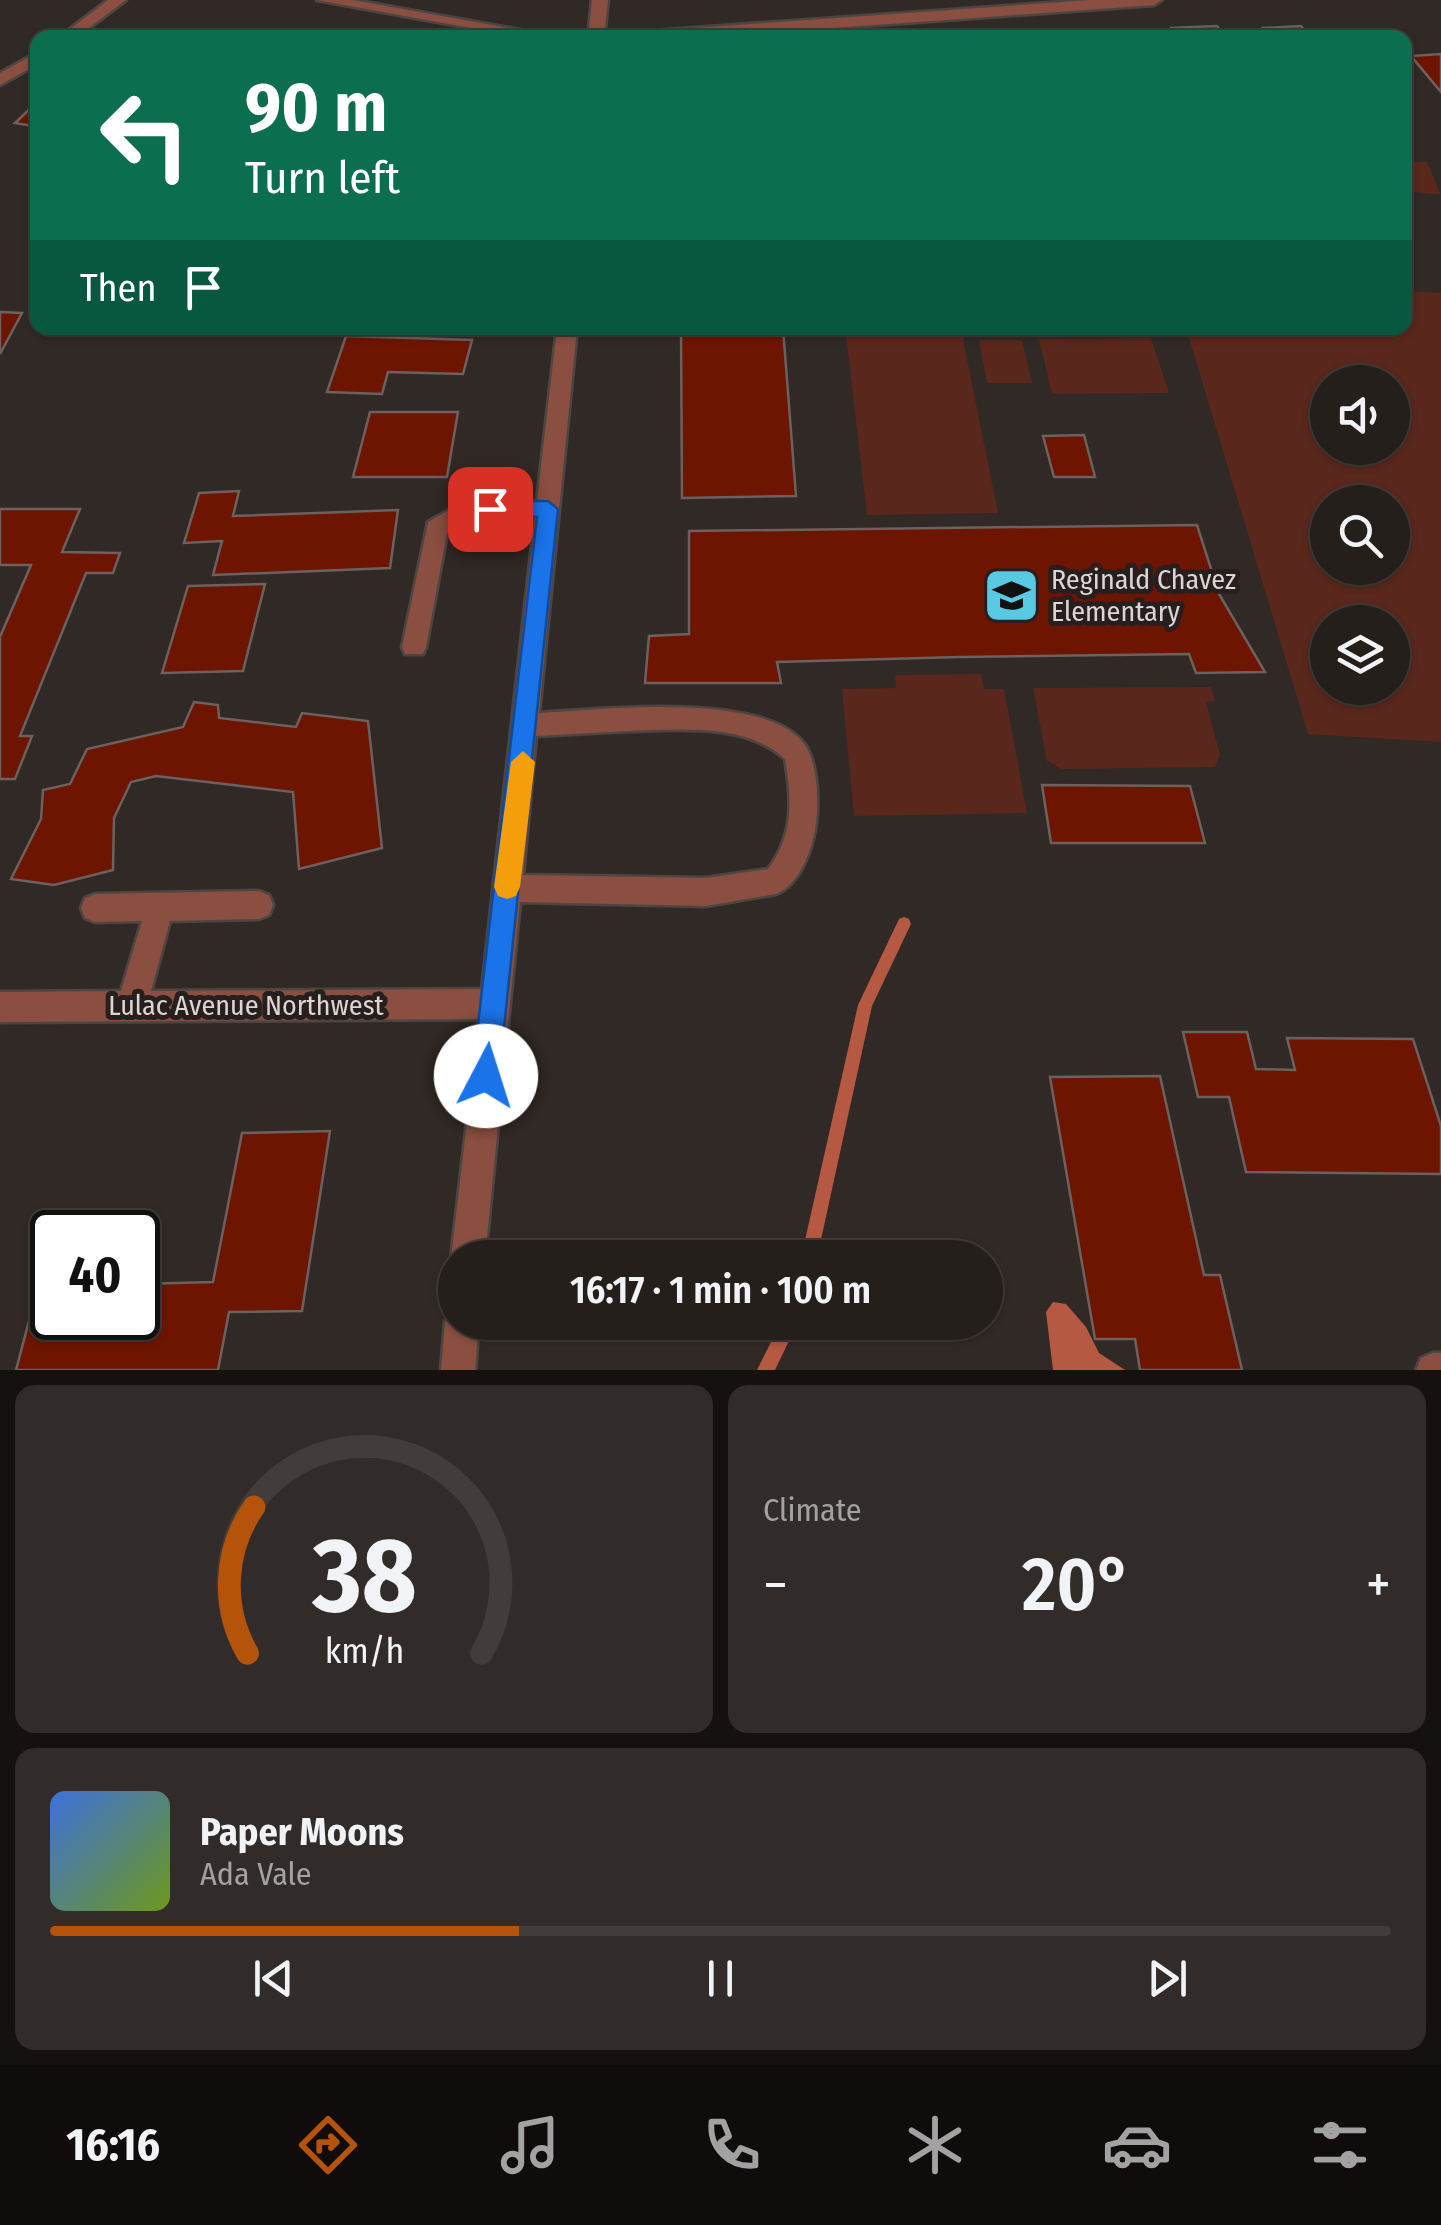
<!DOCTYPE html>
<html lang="en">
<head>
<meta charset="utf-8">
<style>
  body { margin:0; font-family:"Fira Sans Condensed",sans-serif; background:#312c29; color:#f1f3f6; height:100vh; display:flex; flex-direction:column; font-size:38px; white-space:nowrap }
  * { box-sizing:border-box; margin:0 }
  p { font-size:32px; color:#a3a2a3 }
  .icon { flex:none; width:55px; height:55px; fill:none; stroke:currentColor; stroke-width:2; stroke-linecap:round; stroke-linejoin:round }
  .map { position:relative; height:1370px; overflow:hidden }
  .details { display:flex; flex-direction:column; gap:15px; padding:15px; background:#14110f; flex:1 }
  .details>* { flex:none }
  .top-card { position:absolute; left:30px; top:30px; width:1382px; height:305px; border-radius:20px; box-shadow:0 2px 8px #0004,0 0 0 2px #423d3b; background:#0b6e4f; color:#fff; overflow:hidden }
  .fabs { position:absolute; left:1310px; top:365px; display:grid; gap:20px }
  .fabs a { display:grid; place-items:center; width:100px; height:100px; border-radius:50%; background:#251f1c; box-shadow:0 2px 8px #0004,0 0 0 2px #423d3b; font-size:50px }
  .speed { position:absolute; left:30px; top:1210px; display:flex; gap:20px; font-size:50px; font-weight:700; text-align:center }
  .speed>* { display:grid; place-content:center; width:130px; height:130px; border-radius:50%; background:#251f1c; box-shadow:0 2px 8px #0004,0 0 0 2px #423d3b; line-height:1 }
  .speed .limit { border:5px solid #111; border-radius:15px; background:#fff; color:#111 }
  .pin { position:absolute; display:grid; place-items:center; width:85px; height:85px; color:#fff; margin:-42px; border-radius:20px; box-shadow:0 5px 15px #0006 }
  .me { position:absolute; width:110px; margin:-55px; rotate:5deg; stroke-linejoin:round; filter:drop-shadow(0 0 8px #0008) }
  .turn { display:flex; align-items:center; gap:35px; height:210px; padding:0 50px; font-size:45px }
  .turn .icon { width:130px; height:130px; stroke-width:2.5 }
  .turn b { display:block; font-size:70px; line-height:85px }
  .then { display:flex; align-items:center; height:95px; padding:0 50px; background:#0003; gap:20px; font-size:38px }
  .big { font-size:75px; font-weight:600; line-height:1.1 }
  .details .widget { flex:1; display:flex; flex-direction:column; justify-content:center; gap:15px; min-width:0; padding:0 35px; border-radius:20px; background:#312c29 }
  .details .dial { align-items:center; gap:0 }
  .dial svg { height:260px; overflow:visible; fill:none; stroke:#423d3b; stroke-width:7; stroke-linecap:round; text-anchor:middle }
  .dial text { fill:#f1f3f6; stroke:none }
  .song { display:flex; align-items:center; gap:30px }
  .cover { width:120px; height:120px; border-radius:15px; background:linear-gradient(135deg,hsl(220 70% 55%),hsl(80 70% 35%)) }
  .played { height:10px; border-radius:5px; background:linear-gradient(90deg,#b45309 35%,#423d3b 35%) }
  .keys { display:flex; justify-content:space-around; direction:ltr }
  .heat { display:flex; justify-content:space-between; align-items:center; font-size:55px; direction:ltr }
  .details .tiles { flex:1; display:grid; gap:15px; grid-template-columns:1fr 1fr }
  .widget:last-child { grid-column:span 2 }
  .trip { position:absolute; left:438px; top:1240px; width:565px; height:100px; border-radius:50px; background:#251f1c; box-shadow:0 2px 8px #0004,0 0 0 2px #423d3b; font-weight:600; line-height:100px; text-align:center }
  .dock { display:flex; height:160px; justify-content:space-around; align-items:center; background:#0f0c0b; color:#a3a2a3 }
  .dock .icon { width:70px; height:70px }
  .dock .selected { color:#b45309 }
  .dock b { font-size:45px; color:#f1f3f6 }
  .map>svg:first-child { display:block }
  .green { fill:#59271b; fill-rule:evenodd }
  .water { fill:#b55942 }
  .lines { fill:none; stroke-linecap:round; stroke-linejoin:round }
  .stream { fill:#b55942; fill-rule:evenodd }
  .building { fill:#6d1500; stroke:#6b615f; stroke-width:2.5 }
  .minor-casing { stroke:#4c4542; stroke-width:5 }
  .minor { fill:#8a4f40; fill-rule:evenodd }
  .route { fill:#1a73e8; stroke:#114b97; stroke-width:2.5 }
  .slow { fill:#f59e0b }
  .labels { text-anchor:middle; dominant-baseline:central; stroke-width:10; stroke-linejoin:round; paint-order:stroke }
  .poi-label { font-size:28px; fill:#dbd5d4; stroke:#271f1d; text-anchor:start }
  .street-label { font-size:28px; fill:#dbd5d4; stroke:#271f1d }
</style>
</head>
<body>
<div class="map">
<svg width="1441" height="1370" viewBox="0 0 1441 1370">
  <rect width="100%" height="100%" fill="#312926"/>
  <g class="green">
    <path d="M1405,162H1427L1441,195L1405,191Z"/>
    <path d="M1405,291L1441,293V742L1308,734L1186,328H1405ZM1392,382V448H1328V382ZM1392,502V568H1328V502ZM1392,622V688H1328V622Z"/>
    <path d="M962,334L998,513L867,515L846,335Z"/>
    <path d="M1151,338L1169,393L1052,394L1039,339Z"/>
    <path d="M979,340H1022L1032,383H987Z"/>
    <path d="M981,674L984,689H1004L1027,813L854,816L842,689L896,688L895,675Z"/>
    <path d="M1211,687L1215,701L1206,702L1220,755L1215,767L1062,769L1047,761L1033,688Z"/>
  </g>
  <path class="water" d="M1053,1302L1066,1304L1086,1327L1099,1353L1125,1370H1053L1046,1312Z"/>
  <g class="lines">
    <g class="stream">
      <path d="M904,917L909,919L911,924L872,1006L817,1258H801L858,1005L899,919Z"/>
      <path d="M781,1322H798L775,1370H757Z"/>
    </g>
  </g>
  <g class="building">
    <path d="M1217,26L1225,38H1176L1171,28Z"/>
    <path d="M1301,26L1310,38H1270L1263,28Z"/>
    <path d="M1441,54V92L1411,56Z"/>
    <path d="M34,105L38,106V127L15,123Z"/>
    <path d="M0,312L22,313L0,354Z"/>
    <path d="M681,328H783L796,496L682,498Z"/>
    <path d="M346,336L472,340L463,374L388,372L382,394L327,392Z"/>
    <path d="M370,412H458L447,477H353Z"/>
    <path d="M1084,435L1095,477H1054L1043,436Z"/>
    <path d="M239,491L233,516L398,510L390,568L213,575L222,541L184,543L199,493Z"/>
    <path d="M0,509H80L62,552L120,553L113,573H86L20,736H32L15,779H0V637L31,565H0Z"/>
    <path d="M1197,525L1219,594L1265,672L1196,673L1189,654L960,657L777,662L781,683H645L649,636L689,634V531Z"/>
    <path d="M265,584L243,671L162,673L188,586Z"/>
    <path d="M194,702L218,705L219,718L296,727L302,713L368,721L382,848L299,869L293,792L156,776L131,782L114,818L113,870L54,885L11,879L41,819L43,790L70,784L87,749L183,727Z"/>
    <path d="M1042,785L1190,786L1205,843H1051Z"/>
    <path d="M1183,1032H1247L1256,1069L1295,1070L1287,1038L1413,1039L1441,1126V1174L1246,1172L1229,1097H1198Z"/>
    <path d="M1160,1076L1204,1275H1220L1242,1370H1140L1135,1339H1095L1050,1077Z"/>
    <path d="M330,1131L302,1311L229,1312L218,1370H16L38,1287H52V1318H138V1284L213,1282L242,1133Z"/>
  </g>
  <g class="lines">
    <defs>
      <g id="minor">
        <path d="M108,0H126L76,38H58Z"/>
        <path d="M317,0H353L564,38H525Z"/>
        <path d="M592,0H608L604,38H588Z"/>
        <path d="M1091,0H1162L1154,5L696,38H617L624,33Z"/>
        <path d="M38,52V64L0,85V73Z"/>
        <path d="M557,328H577L539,713C601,709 759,692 802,741C818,759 819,801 816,823C813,848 800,885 776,894L706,906L520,902L485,1258H455V1267L451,1258L479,1019L0,1022V992L121,991L142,921L95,922L85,918L81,908L85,898L95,894L259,891L269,895L273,905L269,915L259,919L170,921L151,991L482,989L535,518L467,520L447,533L426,647L423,654H405L402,647L428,522L463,502L537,501ZM627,731C678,730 745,722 785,759C792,799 794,835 768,869L706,878L523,875L536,736Z"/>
        <path d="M455,1308V1322H479L475,1370H441L445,1322Z"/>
        <path d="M1433,1353H1441V1370H1416L1421,1358Z"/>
      </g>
    </defs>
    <use href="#minor" class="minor-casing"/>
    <use href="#minor" class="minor"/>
  </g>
  <path class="route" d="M490,501H548L558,509L499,1076L495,1086L486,1090L476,1086L472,1076L537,517L483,514V503Z"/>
  <path class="slow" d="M523,751L535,762L520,887L516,896L507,899L498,896L494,887L511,762Z"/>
  <defs>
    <symbol id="school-square" viewBox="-11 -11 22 22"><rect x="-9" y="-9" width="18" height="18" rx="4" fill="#57c9e2" stroke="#271f1d"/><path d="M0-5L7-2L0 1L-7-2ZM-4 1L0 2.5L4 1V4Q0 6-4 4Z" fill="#111"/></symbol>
  </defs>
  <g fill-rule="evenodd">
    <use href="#school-square" x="980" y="564" width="63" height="63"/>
  </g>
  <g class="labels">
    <g class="poi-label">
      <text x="1051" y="579">Reginald Chavez<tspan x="1051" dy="32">Elementary</tspan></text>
    </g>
    <g class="street-label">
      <text x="246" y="1005">Lulac Avenue Northwest</text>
    </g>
  </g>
</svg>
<div class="fabs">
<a><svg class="icon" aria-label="sound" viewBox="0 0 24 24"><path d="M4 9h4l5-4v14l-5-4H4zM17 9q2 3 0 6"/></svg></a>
<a><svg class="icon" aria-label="search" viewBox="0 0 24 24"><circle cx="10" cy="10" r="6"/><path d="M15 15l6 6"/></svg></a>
<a><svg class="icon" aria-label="layers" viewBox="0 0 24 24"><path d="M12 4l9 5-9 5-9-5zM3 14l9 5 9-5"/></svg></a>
</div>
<div class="speed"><div class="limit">40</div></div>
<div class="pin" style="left:490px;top:509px;background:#d93025"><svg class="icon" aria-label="arrive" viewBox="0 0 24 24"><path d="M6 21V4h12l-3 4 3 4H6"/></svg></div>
<svg class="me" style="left:486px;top:1076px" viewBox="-20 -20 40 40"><circle r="19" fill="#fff"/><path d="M0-13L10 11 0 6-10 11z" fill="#1a73e8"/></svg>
<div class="trip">16:17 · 1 min · 100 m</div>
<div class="top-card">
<div class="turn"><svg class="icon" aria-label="left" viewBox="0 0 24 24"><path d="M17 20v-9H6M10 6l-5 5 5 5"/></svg><div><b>90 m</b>Turn left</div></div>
<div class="then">Then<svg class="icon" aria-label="arrive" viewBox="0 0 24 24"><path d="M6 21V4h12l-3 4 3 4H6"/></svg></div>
</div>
</div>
<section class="details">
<div class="tiles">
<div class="widget dial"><svg viewBox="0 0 100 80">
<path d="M14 69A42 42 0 1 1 86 69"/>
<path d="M14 69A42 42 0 0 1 16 24" stroke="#b45309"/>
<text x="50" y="56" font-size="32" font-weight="700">38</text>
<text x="50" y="72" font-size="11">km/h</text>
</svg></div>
<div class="widget"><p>Climate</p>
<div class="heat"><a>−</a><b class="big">20°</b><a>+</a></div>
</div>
<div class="widget">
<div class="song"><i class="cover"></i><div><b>Paper Moons</b><p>Ada Vale</p></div></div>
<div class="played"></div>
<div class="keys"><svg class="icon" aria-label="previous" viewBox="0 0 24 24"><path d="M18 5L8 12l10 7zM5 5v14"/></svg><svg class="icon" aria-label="pause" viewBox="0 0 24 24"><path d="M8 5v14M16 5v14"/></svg><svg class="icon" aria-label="next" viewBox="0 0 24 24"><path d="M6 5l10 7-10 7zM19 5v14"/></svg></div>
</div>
</div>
</section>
<nav class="dock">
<b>16:16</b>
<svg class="icon selected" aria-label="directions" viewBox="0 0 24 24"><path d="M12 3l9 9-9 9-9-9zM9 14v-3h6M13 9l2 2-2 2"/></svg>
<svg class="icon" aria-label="music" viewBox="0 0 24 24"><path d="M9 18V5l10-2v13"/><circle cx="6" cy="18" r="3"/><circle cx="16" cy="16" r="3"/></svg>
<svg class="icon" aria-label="phone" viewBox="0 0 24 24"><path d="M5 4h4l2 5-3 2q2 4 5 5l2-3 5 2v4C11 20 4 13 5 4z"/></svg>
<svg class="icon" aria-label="climate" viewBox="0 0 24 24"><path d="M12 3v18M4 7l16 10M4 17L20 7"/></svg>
<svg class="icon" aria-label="car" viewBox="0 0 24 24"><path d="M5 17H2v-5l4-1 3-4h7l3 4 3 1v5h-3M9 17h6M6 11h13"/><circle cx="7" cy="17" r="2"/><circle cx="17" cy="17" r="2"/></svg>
<svg class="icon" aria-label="filters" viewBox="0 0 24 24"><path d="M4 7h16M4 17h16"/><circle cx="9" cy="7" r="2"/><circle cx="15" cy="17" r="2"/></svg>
</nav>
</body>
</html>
